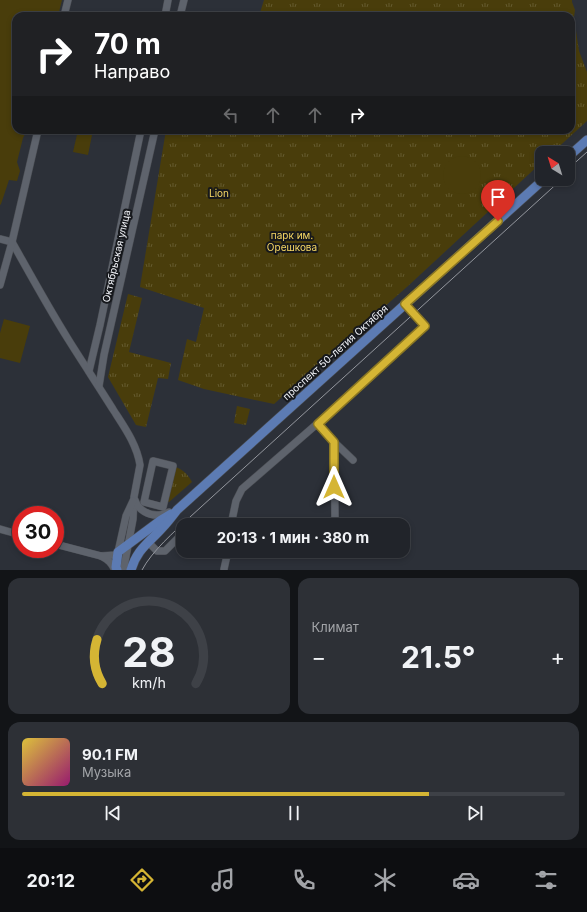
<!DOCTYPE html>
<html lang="ru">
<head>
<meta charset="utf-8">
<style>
  body { margin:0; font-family:Inter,sans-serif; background:#2d3036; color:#f1f3f6; height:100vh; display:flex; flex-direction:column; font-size:15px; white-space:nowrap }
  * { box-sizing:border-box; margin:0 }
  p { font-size:13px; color:#a2a4a8 }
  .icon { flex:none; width:22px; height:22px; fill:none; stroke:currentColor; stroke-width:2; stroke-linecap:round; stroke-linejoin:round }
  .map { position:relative; height:570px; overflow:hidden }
  .side { display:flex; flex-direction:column; gap:8px; padding:8px; background:#121417; flex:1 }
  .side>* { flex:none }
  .top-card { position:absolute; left:12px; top:12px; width:563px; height:122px; border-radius:12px; box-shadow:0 2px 6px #0003,0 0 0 1px #3e4147; background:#202124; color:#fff; overflow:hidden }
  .needle { width:26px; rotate:322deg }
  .fabs { position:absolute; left:535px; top:146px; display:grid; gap:8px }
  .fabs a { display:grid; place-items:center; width:40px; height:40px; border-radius:8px; background:#21242a; box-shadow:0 2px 6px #0003,0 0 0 1px #3e4147; font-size:20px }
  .speed { position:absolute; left:12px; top:506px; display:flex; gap:8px; font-size:20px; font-weight:700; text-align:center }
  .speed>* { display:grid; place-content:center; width:52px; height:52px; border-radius:50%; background:#21242a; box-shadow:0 2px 6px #0003,0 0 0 1px #3e4147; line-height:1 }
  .speed .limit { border:6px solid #d22; background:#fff; color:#111 }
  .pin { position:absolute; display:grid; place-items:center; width:34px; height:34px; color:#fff; margin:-41px -17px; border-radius:50% 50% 50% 0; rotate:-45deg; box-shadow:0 0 4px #0007 }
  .pin .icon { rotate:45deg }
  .me { position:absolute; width:44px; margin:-22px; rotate:0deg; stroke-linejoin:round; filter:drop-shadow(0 0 3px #0008) }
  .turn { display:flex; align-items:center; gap:14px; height:84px; padding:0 16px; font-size:18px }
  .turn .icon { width:52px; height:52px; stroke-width:2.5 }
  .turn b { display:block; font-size:28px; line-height:34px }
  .lanes { display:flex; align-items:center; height:38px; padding:0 16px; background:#0003; justify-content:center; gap:20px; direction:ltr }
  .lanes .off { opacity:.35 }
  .big { font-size:30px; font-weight:700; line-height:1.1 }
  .side .tile { flex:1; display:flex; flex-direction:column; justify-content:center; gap:6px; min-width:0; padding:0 14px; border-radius:12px; background:#2d3036 }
  .side .dial { align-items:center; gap:0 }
  .dial svg { height:104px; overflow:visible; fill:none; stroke:#3e4147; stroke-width:7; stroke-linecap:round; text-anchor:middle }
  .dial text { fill:#f1f3f6; stroke:none }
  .song { display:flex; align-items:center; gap:12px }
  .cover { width:48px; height:48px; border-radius:6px; background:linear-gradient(135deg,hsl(50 70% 55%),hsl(320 70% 35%)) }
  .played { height:4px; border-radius:2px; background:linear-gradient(90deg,#d5b534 75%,#3e4147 75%) }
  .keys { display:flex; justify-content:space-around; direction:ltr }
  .heat { display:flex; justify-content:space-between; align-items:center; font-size:22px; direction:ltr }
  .side .tiles { flex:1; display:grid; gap:8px; grid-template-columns:1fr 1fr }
  .tile:last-child { grid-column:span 2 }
  .trip { position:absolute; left:176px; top:518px; width:234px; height:40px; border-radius:12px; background:#21242a; box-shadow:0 2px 6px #0003,0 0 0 1px #3e4147; font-weight:700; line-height:40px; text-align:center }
  .menu { display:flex; height:64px; justify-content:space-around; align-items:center; background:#0d0e11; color:#a2a4a8 }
  .menu .icon { width:28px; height:28px }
  .menu .active { color:#d5b534 }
  .menu b { font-size:18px; color:#f1f3f6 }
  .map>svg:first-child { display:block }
  .grass { fill:url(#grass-tufts) }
  .pitch { fill:#493d0b }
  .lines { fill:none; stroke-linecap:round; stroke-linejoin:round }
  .minor-casing { stroke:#4a4d53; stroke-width:8 }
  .major-casing { stroke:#4a4d53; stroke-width:10 }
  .minor { stroke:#5e636c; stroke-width:7 }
  .major { stroke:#5c7bb3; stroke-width:9 }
  .tram { stroke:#94979e; stroke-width:1 }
  .route-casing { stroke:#8a7622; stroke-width:10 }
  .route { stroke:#d5b534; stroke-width:7 }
  .labels { text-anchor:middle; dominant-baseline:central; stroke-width:4; stroke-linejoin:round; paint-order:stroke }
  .park-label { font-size:10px; fill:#f7d864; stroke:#16181c }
  .street-label { font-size:10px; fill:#f1f3f8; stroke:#16181c }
</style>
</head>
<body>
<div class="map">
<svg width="587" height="570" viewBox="0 0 587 570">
  <defs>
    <pattern id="grass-tufts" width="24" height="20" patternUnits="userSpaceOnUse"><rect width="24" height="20" fill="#493d0b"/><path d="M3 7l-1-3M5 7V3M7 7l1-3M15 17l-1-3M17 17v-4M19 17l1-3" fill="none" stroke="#645a2f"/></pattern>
  </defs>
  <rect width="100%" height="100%" fill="#2c3038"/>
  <g class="grass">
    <path d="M264,0H572V2L575,10L574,17L579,51L587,72V121L552,153H542V162L408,286L274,404L204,389L178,380L187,339L196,342L204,308L140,287L166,130H571V16H259Z"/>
    <path d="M128,294L142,298L129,352L171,363L168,379L158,378L146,427L136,425L108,377Z"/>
    <path d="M237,406L250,409L246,425L234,423Z"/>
    <path d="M173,466C182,469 187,473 192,482L169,502L164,500Z"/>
  </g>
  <g class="pitch">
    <path d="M0,0H62L58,16H16V130H27L23,138L17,162L20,171L17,181L9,180L1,204L0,205Z"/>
    <path d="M78,130H93L88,155L73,152Z"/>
    <circle cx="462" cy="175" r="19"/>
    <path d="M4,319L30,326L20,363L0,358V333Z"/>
  </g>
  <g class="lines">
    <defs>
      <g id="minor">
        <path d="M64,16L68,0"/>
        <path d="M165,16L168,0"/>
        <path d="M180,16L184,0"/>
        <path d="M0,239L12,242"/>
        <path d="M12,242C30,274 48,307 68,339C83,363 99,387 114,411C125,428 137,445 140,465L134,497L133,519L124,567V570"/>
        <path d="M0,285L12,242L38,130"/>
        <path d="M89,371L100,325L141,130"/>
        <path d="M99,386L104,355L155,130"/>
        <path d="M353,460L332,440L318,423L425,326L405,304"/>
        <path d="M153,461L173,466L163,507L144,502Z"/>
        <path d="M135,500C138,510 149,516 159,515C163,515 166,513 169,512"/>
        <path d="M231,525L236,501L242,489L318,423"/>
        <path d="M332,525L335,517L334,442"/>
        <path d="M0,529L21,535"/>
        <path d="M148,542L157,551H165L180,536L183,537"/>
        <path d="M55,544L101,556C109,560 111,563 115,570"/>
        <path d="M256,551C269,554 285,554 298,551"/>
        <path d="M101,556L115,555L118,552L126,516L133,501"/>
        <path d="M224,570V569L228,551"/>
      </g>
      <g id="major">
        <path d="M568,157L587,140"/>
        <path d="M117,570L116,567L118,552L161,520L171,514"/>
        <path d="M131,570C137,549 149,543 163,527C168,522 173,515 177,510L544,179"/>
      </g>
    </defs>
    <use href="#minor" class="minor-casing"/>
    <use href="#major" class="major-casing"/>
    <use href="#minor" class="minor"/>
    <use href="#major" class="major"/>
    <g class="tram">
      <path d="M568,169L587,152"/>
      <path d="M142,570C152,551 174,532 190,517L562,179"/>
    </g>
  </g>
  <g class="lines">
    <defs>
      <path id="route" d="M334,487V442L318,424L425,326L405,304L498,221"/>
    </defs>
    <use href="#route" class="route-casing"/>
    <use href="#route" class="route"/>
  </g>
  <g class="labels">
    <g class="park-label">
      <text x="219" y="193">Lion</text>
      <text x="292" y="235">парк им.<tspan x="292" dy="12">Орешкова</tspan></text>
    </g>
    <g class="street-label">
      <text transform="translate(116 256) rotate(-77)">Октябрьская улица</text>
      <text transform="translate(335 352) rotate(-42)">проспект 50-летия Октября</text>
    </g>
  </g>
</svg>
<div class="fabs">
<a><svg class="needle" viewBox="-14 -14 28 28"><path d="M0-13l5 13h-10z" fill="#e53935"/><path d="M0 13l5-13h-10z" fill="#a2a4a8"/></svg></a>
</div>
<div class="speed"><div class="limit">30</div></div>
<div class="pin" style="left:498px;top:221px;background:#d93025"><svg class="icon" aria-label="arrive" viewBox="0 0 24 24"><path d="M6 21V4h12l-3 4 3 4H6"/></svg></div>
<svg class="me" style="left:334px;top:487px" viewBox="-20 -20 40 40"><path d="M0-17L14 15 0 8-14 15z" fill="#d5b534" stroke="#fff" stroke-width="4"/></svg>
<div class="trip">20:13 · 1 мин · 380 m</div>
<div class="top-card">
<div class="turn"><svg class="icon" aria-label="right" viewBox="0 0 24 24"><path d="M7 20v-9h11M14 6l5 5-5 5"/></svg><div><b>70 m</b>Направо</div></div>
<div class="lanes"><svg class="icon off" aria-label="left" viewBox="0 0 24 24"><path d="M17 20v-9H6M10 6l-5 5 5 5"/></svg><svg class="icon off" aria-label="ahead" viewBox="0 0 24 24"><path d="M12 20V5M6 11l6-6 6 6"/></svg><svg class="icon off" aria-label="ahead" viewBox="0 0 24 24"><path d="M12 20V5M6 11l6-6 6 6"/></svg><svg class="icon" aria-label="right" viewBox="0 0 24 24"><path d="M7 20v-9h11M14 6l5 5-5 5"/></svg></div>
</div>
</div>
<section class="side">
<div class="tiles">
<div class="tile dial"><svg viewBox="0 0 100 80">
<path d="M14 69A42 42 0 1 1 86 69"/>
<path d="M14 69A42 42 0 0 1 10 35" stroke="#d5b534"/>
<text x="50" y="56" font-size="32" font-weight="700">28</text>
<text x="50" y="72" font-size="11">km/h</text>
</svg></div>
<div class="tile"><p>Климат</p>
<div class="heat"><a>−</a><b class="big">21.5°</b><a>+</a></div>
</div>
<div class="tile">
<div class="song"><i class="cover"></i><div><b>90.1 FM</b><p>Музыка</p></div></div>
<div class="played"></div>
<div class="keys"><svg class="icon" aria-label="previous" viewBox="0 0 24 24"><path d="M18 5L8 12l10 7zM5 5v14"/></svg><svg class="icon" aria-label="pause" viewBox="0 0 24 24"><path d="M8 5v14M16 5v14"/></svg><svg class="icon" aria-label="next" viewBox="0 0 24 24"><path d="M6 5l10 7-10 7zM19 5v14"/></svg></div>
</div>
</div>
</section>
<nav class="menu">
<b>20:12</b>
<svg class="icon active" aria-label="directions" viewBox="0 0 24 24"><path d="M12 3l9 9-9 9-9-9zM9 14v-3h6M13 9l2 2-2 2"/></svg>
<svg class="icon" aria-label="music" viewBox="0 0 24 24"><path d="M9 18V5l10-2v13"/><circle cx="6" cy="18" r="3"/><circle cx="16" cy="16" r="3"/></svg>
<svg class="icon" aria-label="phone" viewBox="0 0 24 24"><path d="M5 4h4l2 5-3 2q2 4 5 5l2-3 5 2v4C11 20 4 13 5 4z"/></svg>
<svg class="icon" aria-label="climate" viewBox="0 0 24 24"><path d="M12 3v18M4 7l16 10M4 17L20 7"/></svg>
<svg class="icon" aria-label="car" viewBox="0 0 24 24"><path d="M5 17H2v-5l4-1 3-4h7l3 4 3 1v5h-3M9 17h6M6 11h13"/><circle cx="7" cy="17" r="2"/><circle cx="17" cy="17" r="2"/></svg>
<svg class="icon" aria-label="filters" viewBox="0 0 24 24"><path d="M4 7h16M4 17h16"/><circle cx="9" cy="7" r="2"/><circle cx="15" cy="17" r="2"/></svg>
</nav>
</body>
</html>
